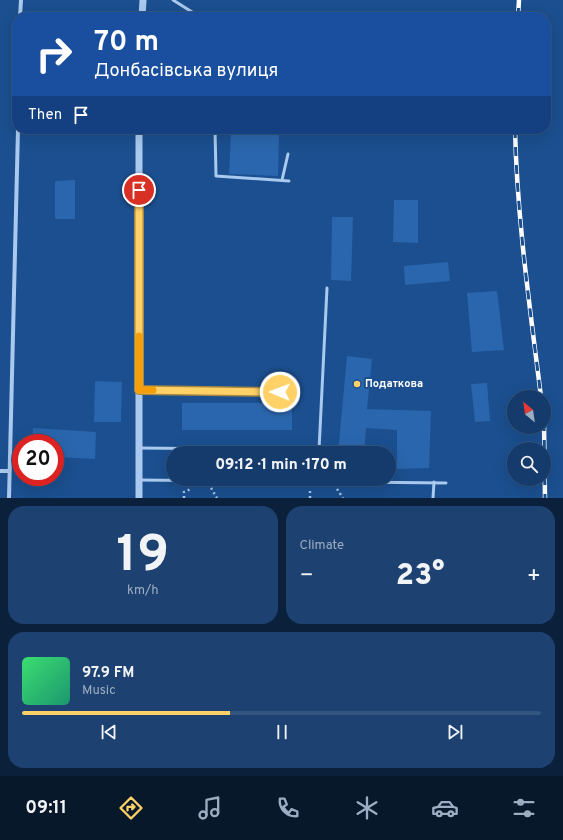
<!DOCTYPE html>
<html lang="en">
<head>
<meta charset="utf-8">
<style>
  body { margin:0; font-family:Overpass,sans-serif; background:#1d4271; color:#f1f3f6; height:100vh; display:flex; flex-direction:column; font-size:15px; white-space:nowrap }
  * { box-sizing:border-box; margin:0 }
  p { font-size:13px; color:#9dadc1 }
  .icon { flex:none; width:22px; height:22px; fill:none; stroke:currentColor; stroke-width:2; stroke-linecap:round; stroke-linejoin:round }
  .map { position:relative; height:498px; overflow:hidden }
  .sheet { display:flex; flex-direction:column; gap:8px; padding:8px; background:#0b203b; flex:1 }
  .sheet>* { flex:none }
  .guide { position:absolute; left:12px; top:12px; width:539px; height:122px; border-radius:16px; box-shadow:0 4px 16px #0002,0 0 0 1px #33557e; background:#1a4fa0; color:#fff; overflow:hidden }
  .needle { width:26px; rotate:331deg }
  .buttons { position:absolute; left:507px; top:390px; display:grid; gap:8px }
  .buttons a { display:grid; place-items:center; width:44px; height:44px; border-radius:50%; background:#143b6b; box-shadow:0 4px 16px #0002,0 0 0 1px #33557e; font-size:20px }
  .speed { position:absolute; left:12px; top:434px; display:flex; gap:8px; font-size:20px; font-weight:700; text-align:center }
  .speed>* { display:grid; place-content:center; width:52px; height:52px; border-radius:50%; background:#143b6b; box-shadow:0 4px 16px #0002,0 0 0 1px #33557e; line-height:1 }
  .speed .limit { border:6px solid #d22; background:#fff; color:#111 }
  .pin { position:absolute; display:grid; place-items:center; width:34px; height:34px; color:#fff; margin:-17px; border:2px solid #fff; border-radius:50%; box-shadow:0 1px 4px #0007 }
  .me { position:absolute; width:44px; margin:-22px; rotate:271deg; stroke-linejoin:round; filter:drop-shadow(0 0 3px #0008) }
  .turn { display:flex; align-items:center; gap:14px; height:84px; padding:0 16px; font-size:18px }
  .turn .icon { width:52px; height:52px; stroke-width:2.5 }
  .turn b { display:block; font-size:28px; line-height:34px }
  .then { display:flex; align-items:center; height:38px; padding:0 16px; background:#0003; gap:8px; font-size:15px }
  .big { font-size:30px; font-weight:800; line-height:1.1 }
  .sheet .tile { flex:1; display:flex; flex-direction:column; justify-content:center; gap:6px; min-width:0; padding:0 14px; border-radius:16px; background:#1d4271 }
  .sheet .dial { align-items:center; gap:0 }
  .dial b { font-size:52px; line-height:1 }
  .song { display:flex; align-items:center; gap:12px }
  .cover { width:48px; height:48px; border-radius:6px; background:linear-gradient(135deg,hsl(140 70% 55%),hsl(160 70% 35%)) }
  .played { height:4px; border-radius:2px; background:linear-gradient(90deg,#ffd166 40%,#33557e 40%) }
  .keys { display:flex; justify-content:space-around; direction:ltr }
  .heat { display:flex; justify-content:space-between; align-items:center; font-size:22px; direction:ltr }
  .sheet .tiles { flex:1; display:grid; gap:8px; grid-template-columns:1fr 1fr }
  .tile:last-child { grid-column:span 2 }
  .trip { position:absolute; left:166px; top:446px; width:230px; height:40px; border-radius:20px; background:#143b6b; box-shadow:0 4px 16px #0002,0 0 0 1px #33557e; font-weight:800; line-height:40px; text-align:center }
  .menu { display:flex; height:64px; justify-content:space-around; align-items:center; background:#08182b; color:#9dadc1 }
  .menu .icon { width:28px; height:28px }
  .menu .on { color:#ffd166 }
  .menu b { font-size:18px; color:#f1f3f6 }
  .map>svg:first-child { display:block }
  .building { fill:#2a66ad }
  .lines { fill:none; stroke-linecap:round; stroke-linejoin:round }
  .path { stroke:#a9c9ee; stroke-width:2.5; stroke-dasharray:2 3; stroke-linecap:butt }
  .service { stroke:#a9c9ee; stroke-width:3 }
  .minor { stroke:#a9c9ee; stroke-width:4 }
  .tertiary { stroke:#a9c9ee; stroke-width:7 }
  .rail-casing { stroke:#fff; stroke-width:4.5 }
  .rail { stroke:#1b4f8f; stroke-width:3; stroke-dasharray:9; stroke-linecap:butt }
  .route-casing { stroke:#a68842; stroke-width:10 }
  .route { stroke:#ffd166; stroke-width:7 }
  .slow { stroke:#f59e0b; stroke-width:7 }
  .poi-dot { fill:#ffd166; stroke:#1b4f8f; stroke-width:1.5 }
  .labels { text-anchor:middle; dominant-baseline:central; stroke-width:4; stroke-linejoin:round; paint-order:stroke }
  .poi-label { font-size:11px; font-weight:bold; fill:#fff; stroke:#1b4f8f; text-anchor:start }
</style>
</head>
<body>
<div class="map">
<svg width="563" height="498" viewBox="0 0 563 498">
  <rect width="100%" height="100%" fill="#1b4f8f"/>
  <g class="building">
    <path d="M231,133L279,134L278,176L229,174Z"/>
    <path d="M75,180V219H55V181Z"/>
    <path d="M394,200H418V243L393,242Z"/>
    <path d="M332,217H353L351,281L331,280Z"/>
    <path d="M448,262L450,281L405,285L404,266Z"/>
    <path d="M497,291L504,350L472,352L467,293Z"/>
    <path d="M347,356L372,359L367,409L431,411L429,468L397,469V430L366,428L364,453H338Z"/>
    <path d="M95,381L122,382L121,422H94Z"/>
    <path d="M487,383L490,421L475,422L471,384Z"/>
    <rect x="182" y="403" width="110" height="27"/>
    <path d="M33,428L96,432L95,459L55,457V443H32Z"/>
  </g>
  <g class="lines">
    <g class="path">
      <path d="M211,488L217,498"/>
      <path d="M337,489L343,498"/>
      <path d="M184,498V492L191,489"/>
      <path d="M310,498V490"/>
    </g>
    <g class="service">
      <path d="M173,0L200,17"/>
      <path d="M215,129L216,176L289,181"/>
      <path d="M282,180L288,154"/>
      <path d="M139,390L295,392"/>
      <path d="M139,448L319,450V453"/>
      <path d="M319,450L327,288"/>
      <path d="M139,480L446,483"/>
      <path d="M433,498L434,482"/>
    </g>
    <g class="minor">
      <path d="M20,17L21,0"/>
      <path d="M0,471H9"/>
      <path d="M9,498L18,129"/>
    </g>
    <g class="tertiary">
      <path d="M142,17L143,0"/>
      <path d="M139,129V498"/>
    </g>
    <defs>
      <g id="rail">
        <path d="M518,17L519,0"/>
        <path d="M515,129C517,219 530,308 541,397"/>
        <path d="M544,422L545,498"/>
      </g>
    </defs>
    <use href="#rail" class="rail-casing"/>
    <use href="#rail" class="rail"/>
  </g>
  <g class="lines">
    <defs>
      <path id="route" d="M139,190V390L280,392"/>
    </defs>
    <use href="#route" class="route-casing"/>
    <use href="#route" class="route"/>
    <path class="slow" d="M139,336V390H153"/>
  </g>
  <circle class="poi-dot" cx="357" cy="384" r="4"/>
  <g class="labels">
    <g class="poi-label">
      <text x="365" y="384">Податкова</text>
    </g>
  </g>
</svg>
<div class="buttons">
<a><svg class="needle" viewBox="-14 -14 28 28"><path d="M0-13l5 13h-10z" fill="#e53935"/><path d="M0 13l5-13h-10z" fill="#9dadc1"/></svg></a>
<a><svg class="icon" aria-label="search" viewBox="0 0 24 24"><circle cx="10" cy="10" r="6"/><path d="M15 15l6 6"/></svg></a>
</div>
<div class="speed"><div class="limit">20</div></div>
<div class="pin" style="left:139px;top:190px;background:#d93025"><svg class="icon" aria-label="arrive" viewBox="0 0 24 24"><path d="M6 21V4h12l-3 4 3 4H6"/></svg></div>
<svg class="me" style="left:280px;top:392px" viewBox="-20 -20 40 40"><circle r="17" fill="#ffd166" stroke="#fff" stroke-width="3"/><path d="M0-11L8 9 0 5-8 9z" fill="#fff"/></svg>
<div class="trip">09:12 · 1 min · 170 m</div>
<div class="guide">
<div class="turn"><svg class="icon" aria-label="right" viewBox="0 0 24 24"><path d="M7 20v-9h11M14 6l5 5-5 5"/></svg><div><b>70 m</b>Донбасівська вулиця</div></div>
<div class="then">Then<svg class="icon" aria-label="arrive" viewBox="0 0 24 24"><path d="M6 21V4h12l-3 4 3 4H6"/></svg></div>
</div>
</div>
<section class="sheet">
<div class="tiles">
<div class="tile dial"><b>19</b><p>km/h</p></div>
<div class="tile"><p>Climate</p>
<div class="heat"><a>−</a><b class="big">23°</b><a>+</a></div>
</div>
<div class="tile">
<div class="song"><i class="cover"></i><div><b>97.9 FM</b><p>Music</p></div></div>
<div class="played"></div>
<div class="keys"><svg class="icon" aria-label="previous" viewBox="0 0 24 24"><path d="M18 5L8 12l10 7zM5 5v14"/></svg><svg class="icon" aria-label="pause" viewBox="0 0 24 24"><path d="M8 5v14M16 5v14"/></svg><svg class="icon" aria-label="next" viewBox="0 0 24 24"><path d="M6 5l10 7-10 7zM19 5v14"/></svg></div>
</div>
</div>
</section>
<nav class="menu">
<b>09:11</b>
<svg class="icon on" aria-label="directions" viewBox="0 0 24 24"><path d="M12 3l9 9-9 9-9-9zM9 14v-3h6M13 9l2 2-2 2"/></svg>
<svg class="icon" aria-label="music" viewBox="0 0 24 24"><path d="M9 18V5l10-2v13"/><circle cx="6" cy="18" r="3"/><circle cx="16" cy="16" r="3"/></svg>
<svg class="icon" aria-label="phone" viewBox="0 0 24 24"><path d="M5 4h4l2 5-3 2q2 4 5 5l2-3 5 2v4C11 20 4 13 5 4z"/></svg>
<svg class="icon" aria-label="climate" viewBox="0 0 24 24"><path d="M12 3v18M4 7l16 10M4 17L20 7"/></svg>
<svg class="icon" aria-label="car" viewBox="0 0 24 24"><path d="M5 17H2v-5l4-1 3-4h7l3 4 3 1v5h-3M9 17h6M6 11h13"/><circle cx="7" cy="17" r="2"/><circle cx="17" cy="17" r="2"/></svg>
<svg class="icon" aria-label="filters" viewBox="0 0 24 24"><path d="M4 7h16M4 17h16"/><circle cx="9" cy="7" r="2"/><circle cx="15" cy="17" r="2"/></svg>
</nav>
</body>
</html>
